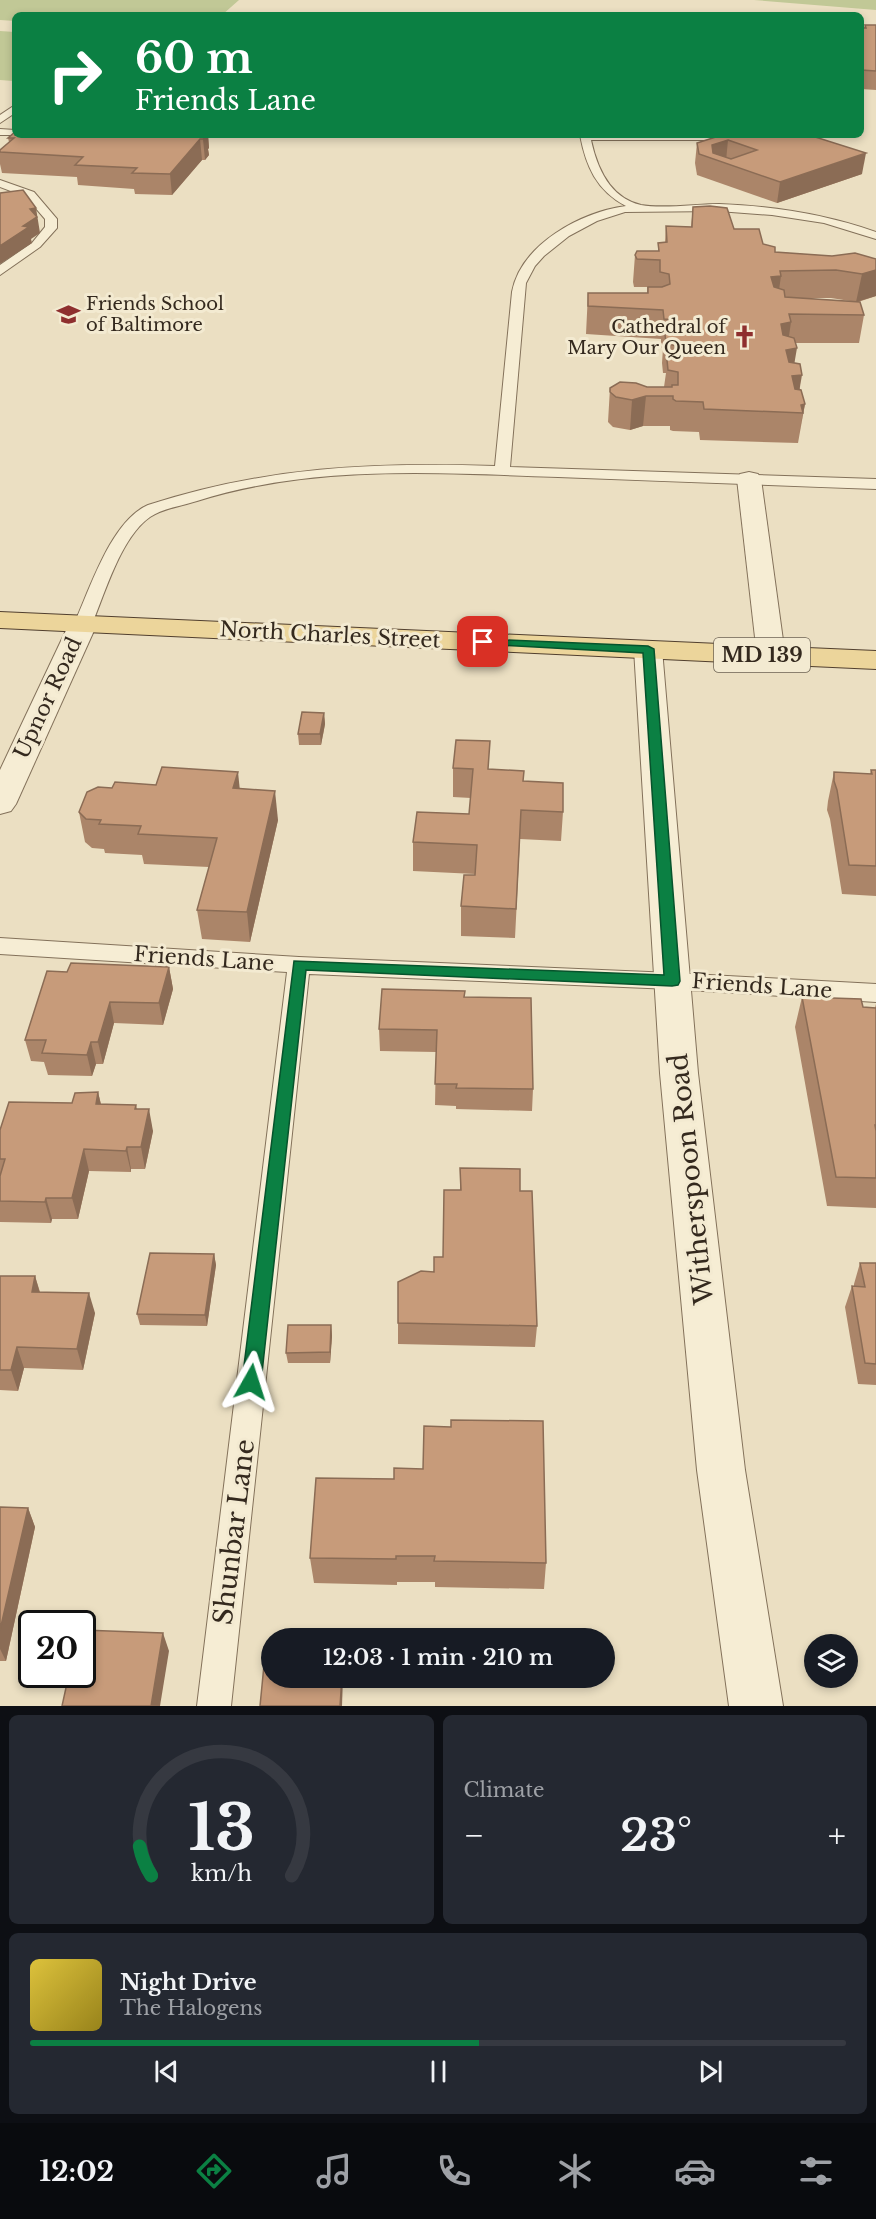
<!DOCTYPE html>
<html lang="en">
<head>
<meta charset="utf-8">
<style>
  body { margin:0; font-family:"Libre Baskerville",serif; background:#242831; color:#f1f3f6; height:100vh; display:flex; flex-direction:column; font-size:22px; white-space:nowrap }
  * { box-sizing:border-box; margin:0 }
  p { font-size:20px; color:#9ea1a6 }
  .icon { flex:none; width:33px; height:33px; fill:none; stroke:currentColor; stroke-width:2; stroke-linecap:round; stroke-linejoin:round }
  .map { position:relative; height:1706px; overflow:hidden }
  .details { display:flex; flex-direction:column; gap:9px; padding:9px; background:#0d0f14; flex:1 }
  .details>* { flex:none }
  .hud { position:absolute; left:12px; top:12px; width:852px; height:126px; border-radius:9px; box-shadow:0 3px 9px #0003; background:#0b8043; color:#fff; overflow:hidden }
  .tools { position:absolute; left:804px; top:1634px; display:grid; gap:12px }
  .tools a { display:grid; place-items:center; width:54px; height:54px; border-radius:50%; background:#171b24; box-shadow:0 3px 9px #0003; font-size:30px }
  .speed { position:absolute; left:18px; top:1610px; display:flex; gap:12px; font-size:30px; font-weight:700; text-align:center }
  .speed>* { display:grid; place-content:center; width:78px; height:78px; border-radius:50%; background:#171b24; box-shadow:0 3px 9px #0003; line-height:1 }
  .speed .limit { border:3px solid #111; border-radius:9px; background:#fff; color:#111 }
  .pin { position:absolute; display:grid; place-items:center; width:51px; height:51px; color:#fff; margin:-26px; border-radius:12px; box-shadow:0 3px 9px #0006 }
  .me { position:absolute; width:66px; margin:-33px; rotate:6deg; stroke-linejoin:round; filter:drop-shadow(0 0 4px #0008) }
  .turn { display:flex; align-items:center; gap:21px; height:126px; padding:0 24px; font-size:27px }
  .turn .icon { width:78px; height:78px; stroke-width:2.5 }
  .turn b { display:block; font-size:42px; line-height:51px }
  .big { font-size:45px; font-weight:600; line-height:1.1 }
  .details .widget { flex:1; display:flex; flex-direction:column; justify-content:center; gap:9px; min-width:0; padding:0 21px; border-radius:9px; background:#242831 }
  .details .dial { align-items:center; gap:0 }
  .dial svg { height:156px; overflow:visible; fill:none; stroke:#363941; stroke-width:7; stroke-linecap:round; text-anchor:middle }
  .dial text { fill:#f1f3f6; stroke:none }
  .song { display:flex; align-items:center; gap:18px }
  .cover { width:72px; height:72px; border-radius:9px; background:linear-gradient(135deg,hsl(50 70% 55%),hsl(50 70% 35%)) }
  .played { height:6px; border-radius:3px; background:linear-gradient(90deg,#0b8043 55%,#363941 55%) }
  .keys { display:flex; justify-content:space-around; direction:ltr }
  .heat { display:flex; justify-content:space-between; align-items:center; font-size:33px; direction:ltr }
  .details .tiles { flex:1; display:grid; gap:9px; grid-template-columns:1fr 1fr }
  .widget:last-child { grid-column:span 2 }
  .trip { position:absolute; left:261px; top:1628px; width:354px; height:60px; border-radius:30px; background:#171b24; box-shadow:0 3px 9px #0003; font-weight:600; line-height:60px; text-align:center }
  .dock { display:flex; height:96px; justify-content:space-around; align-items:center; background:#090b0e; color:#9ea1a6 }
  .dock .icon { width:42px; height:42px }
  .dock .current { color:#0b8043 }
  .dock b { font-size:27px; color:#f1f3f6 }
  .map>svg:first-child { display:block }
  .green { fill:#c1c896 }
  .lines { fill:none; stroke-linecap:round; stroke-linejoin:round }
  .lane-casing { stroke:#83715a; stroke-width:2 }
  .street-casing { stroke:#83715a; stroke-width:2 }
  .primary-casing { stroke:#513f2e; stroke-width:2 }
  .lane { fill:#f6edd4; fill-rule:evenodd }
  .street { fill:#f6edd4; fill-rule:evenodd }
  .primary { fill:#ecd59b; fill-rule:evenodd }
  .wall { fill:#ab8569; fill-rule:evenodd }
  .shaded-wall { fill:#8b6c55 }
  .building { fill:#c79b7a; stroke:#8b6c55; stroke-width:1.5; fill-rule:evenodd }
  .route { fill:#0b8043; stroke:#07532c; stroke-width:1.5 }
  .labels { text-anchor:middle; dominant-baseline:central; stroke-width:6; stroke-linejoin:round; paint-order:stroke }
  .far-poi-label { font-size:18px; fill:#34291e; stroke:#f3ead1; text-anchor:start }
  .shield { fill:#f3ead1; stroke:#6d6354; stroke-width:1.5 }
  .shield-label { font-size:20px; font-weight:bold; fill:#34291e }
  .street-label { font-size:21px; fill:#34291e; stroke:#f3ead1 }
  .near-street-label { font-size:26px; fill:#34291e; stroke:#f3ead1 }
</style>
</head>
<body>
<div class="map">
<svg width="876" height="1706" viewBox="0 0 876 1706">
  <rect width="100%" height="100%" fill="#ebdfc2"/>
  <g class="green">
    <path d="M0,0H239L222,15H15V21L0,20Z"/>
    <path d="M754,0H876V10Z"/>
    <path d="M0,31L15,32V79L13,81L0,80Z"/>
  </g>
  <g class="lines">
    <defs>
      <g id="lane">
        <path d="M15,105V113L0,123V115Z"/>
        <path d="M0,129L15,130V135H19H0Z"/>
        <path d="M580,135H789L784,138L760,140H591C597,168 610,198 641,205C662,209 697,204 719,204C773,206 825,214 876,232V239L824,223L772,215L718,211L625,212L597,221L569,236L544,256L535,266L526,283L510,467L876,479V489C770,485 664,481 558,477C437,473 314,464 197,501C182,506 163,508 150,517C121,537 105,593 92,624L89,628H77L74,624C90,589 111,521 148,505C266,467 372,462 495,466L512,292C521,244 581,212 626,206C596,190 586,166 580,135Z"/>
        <path d="M0,180L34,192L57,219V228L40,247L0,275V265L32,243L45,227V219L27,198L0,201V195L16,193L0,187Z"/>
        <path d="M0,938L299,957L672,973L876,984V1002L672,989L309,974L231,1706H197L287,972L0,954Z"/>
      </g>
      <g id="street">
        <path d="M749,472L758,474L761,479L785,655L781,661L771,663L761,661L757,655L737,479L740,474Z"/>
        <path d="M83,616L93,618L97,624L16,804L11,811L0,814V770L69,624L73,618Z"/>
        <path d="M648,641L658,643L662,649L698,1073L745,1470L783,1706H729L697,1470L660,1073L634,649L638,643Z"/>
      </g>
      <path id="primary" d="M0,612L876,651V669L0,628Z"/>
    </defs>
    <use href="#lane" class="lane-casing"/>
    <use href="#street" class="street-casing"/>
    <use href="#primary" class="primary-casing"/>
    <use href="#lane" class="lane"/>
    <use href="#street" class="street"/>
    <use href="#primary" class="primary"/>
  </g>
  <g class="wall">
    <path d="M865,25H876V90L861,89V28H864Z"/>
    <path d="M208,135L209,148L208,149L209,155L205,160H202L172,195L135,194L134,189L78,185L77,177L2,173L0,164V150L9,142L8,138Z"/>
    <path d="M722,135L862,174L777,203L697,175L695,163L697,143Z"/>
    <path d="M693,207L763,244L775,252L876,259V296L858,302L864,315L859,343H796L794,363L800,390L805,404L798,443L700,440L699,432L673,431L670,430V426H643L630,430L613,427L608,422L610,388L664,387L666,373H663L662,363L663,348L661,347V339L586,334L588,293H647V287H634L633,282L635,255L658,251V243L665,242L666,226L691,227ZM802,298H831L850,301Z"/>
    <path d="M324,713L325,724L321,745H299L298,734Z"/>
    <path d="M453,768L489,769L524,781L563,812L561,841L520,839L515,938L461,936V906L475,874L413,871V842L469,814L471,798L453,797Z"/>
    <path d="M871,770H876V896L842,894L830,819L827,810L828,801L834,772L870,774Z"/>
    <path d="M112,788L240,789L278,820L250,942L202,939L197,910L209,867L144,864L142,855L105,853L104,849L92,848L85,842L79,812Z"/>
    <path d="M169,967L173,989L163,1025L114,1023L103,1064H96L92,1076L48,1075L44,1062L31,1061L25,1040L67,972Z"/>
    <path d="M465,997L533,1089L532,1111L456,1109V1106L435,1105L436,1052L380,1051L379,1029Z"/>
    <path d="M802,997L863,1007L875,1008L876,1004V1208L827,1206L795,1027Z"/>
    <path d="M98,1092L101,1104L136,1105L137,1109L153,1131L145,1169H131V1172L89,1171L78,1219H52L51,1223L0,1222V1159L72,1103Z"/>
    <path d="M460,1168L520,1191L537,1326L535,1347L398,1344V1323L443,1257L460,1190Z"/>
    <path d="M214,1254L216,1265L207,1326L140,1325L137,1314Z"/>
    <path d="M860,1263H876V1385L858,1384L845,1307L852,1286H854V1284Z"/>
    <path d="M0,1276H35L40,1292L95,1313L83,1370L24,1368L18,1391L0,1390Z"/>
    <path d="M331,1325L332,1336L330,1363H288L286,1353Z"/>
    <path d="M316,1478L546,1563L544,1589L435,1587V1582H397V1585L314,1583L310,1558Z"/>
    <path d="M0,1507L28,1508L35,1527L6,1661H0Z"/>
  </g>
  <g class="shaded-wall">
    <path d="M201,135H208L209,148L208,149L209,155L205,160L203,139Z"/>
    <path d="M200,139L202,160L172,195L170,174Z"/>
    <path d="M728,140L726,161L710,158L712,145Z"/>
    <path d="M866,153L862,174L777,203L780,182Z"/>
    <path d="M36,208L40,233L31,239L32,243L0,264V246L30,209Z"/>
    <path d="M876,270V296L856,302L862,274Z"/>
    <path d="M781,276L777,304L771,277Z"/>
    <path d="M791,322L787,350L797,348L792,377L781,324Z"/>
    <path d="M802,375L797,404L792,376Z"/>
    <path d="M646,396L643,426L630,430L632,400Z"/>
    <path d="M805,404L799,434L803,413L801,405Z"/>
    <path d="M324,713L325,724L321,745L320,734Z"/>
    <path d="M238,772L241,801L233,788Z"/>
    <path d="M275,791L278,820L250,942L247,912Z"/>
    <path d="M169,967L173,989L163,1025L159,1003Z"/>
    <path d="M110,1002L114,1023L103,1064L98,1042Z"/>
    <path d="M91,1042L96,1064L92,1076L87,1055Z"/>
    <path d="M98,1092L103,1114L96,1104Z"/>
    <path d="M149,1109L153,1131L145,1169L141,1147Z"/>
    <path d="M127,1147L131,1169V1172L126,1151Z"/>
    <path d="M84,1149L89,1171L78,1219L72,1198Z"/>
    <path d="M46,1198L52,1219L51,1223L45,1202Z"/>
    <path d="M214,1254L216,1265L207,1326L205,1315Z"/>
    <path d="M35,1276L41,1297L32,1292Z"/>
    <path d="M89,1293L95,1313L83,1370L77,1349Z"/>
    <path d="M331,1325L332,1336L330,1363V1352Z"/>
    <path d="M17,1347L24,1368L18,1391L11,1370Z"/>
    <path d="M28,1508L35,1527L6,1661L0,1649V1630Z"/>
    <path d="M163,1633L169,1651L160,1706H151Z"/>
    <path d="M342,1677H343L342,1706H340Z"/>
  </g>
  <g class="building">
    <path d="M865,25H876V71L861,70V28H866Z"/>
    <path d="M15,132V135H207L203,139H200L170,174L132,173L137,168L75,165L83,157L0,152V150L14,138H8Z"/>
    <path d="M722,135H809L866,153L780,182L699,154L697,143ZM728,140L757,150L731,159L713,153L712,145Z"/>
    <path d="M23,190L36,208L30,209L37,217L23,226L29,227L0,246V193Z"/>
    <path d="M710,206L727,208L734,229H759L763,244L775,247V252L832,256L855,253L876,259V270L862,274L836,270L780,271L781,276L771,277L774,287L784,290L785,297L860,302L864,315L789,314L791,322L781,324L783,335L794,338L797,348L786,350L789,362L800,364L802,375L792,376L795,389L801,390L805,404L801,405L803,413L704,409L703,402L676,401L673,399V396H646L632,400L616,397L610,392V388L620,382L636,383L647,387H672V385H678V372L668,370L667,360L677,358L676,346L666,343L665,334L675,332L674,320L664,319L663,310L588,306V293H648V287H662L670,284L669,274L660,272V260L637,259L635,255L637,251H659L658,243L667,242L666,226L692,227L693,207Z"/>
    <path d="M302,712L324,713L320,734H298Z"/>
    <path d="M456,740L490,741L488,769L524,771L523,781L563,783V812L521,810L516,909L461,906L464,875H475L477,845L413,842L417,812L469,814L473,769L453,768Z"/>
    <path d="M162,767L238,772L233,788L275,791L247,912L197,910L217,838L138,834L141,826L99,824L101,820L86,819L79,812L87,792L98,787L112,788L115,782L156,785Z"/>
    <path d="M871,770H876V866L849,865L837,790L834,781V772L872,774Z"/>
    <path d="M71,963L169,967L159,1003L110,1002L98,1042H91L87,1055L42,1053L46,1040H25L47,971L67,972Z"/>
    <path d="M382,989L465,991L464,997L531,998L533,1089L456,1088L457,1084H435L437,1030L379,1029Z"/>
    <path d="M802,997L861,999L863,1007L876,1008V1125H875L876,1131V1178L836,1177Z"/>
    <path d="M98,1092L96,1104L136,1105L135,1109H149L141,1147H127L126,1151L84,1149L72,1198H46L45,1202L0,1201V1176L5,1159H0V1130L9,1102L72,1103L75,1093Z"/>
    <path d="M460,1168L520,1169V1191H532L537,1326L398,1323V1282L421,1271L434,1272V1257H443L444,1190H461Z"/>
    <path d="M150,1253L214,1254L205,1315L137,1314Z"/>
    <path d="M860,1263H876V1364L865,1363L852,1286L865,1287Z"/>
    <path d="M0,1276H35L32,1292L89,1293L77,1349L17,1347L11,1370H0Z"/>
    <path d="M288,1325H331L330,1352L286,1353Z"/>
    <path d="M451,1420L543,1421L546,1563L434,1561L435,1556H396V1559L310,1558L316,1478L394,1479V1468L423,1469L424,1426L451,1427Z"/>
    <path d="M0,1507L28,1508L0,1630Z"/>
    <path d="M82,1630L163,1633L151,1706H62L69,1674H82Z"/>
    <path d="M265,1655H272V1677H342L340,1706H260Z"/>
  </g>
  <path class="route" d="M483,639L648,646L654,649L680,981L678,985L672,986L306,970L261,1382L258,1388L251,1390L244,1388L242,1382L294,961L664,975L643,653L479,644L477,642Z"/>
  <defs>
    <symbol id="school-bare" viewBox="-9 -9 18 18"><path d="M0-5L7-2L0 1L-7-2ZM-4 1L0 2.5L4 1V4Q0 6-4 4Z" fill="#8e2f2e" stroke="#f3ead1" stroke-width="2.5" paint-order="stroke"/></symbol>
    <symbol id="church-bare" viewBox="-9 -9 18 18"><path d="M-1.2-6h2.4v3.5h3.3v2.4h-3.3V6h-2.4V-.1h-3.3v-2.4h3.3Z" fill="#8e2f2e" stroke="#f3ead1" stroke-width="2.5" paint-order="stroke"/></symbol>
  </defs>
  <g fill-rule="evenodd">
    <use href="#school-bare" x="52" y="298" width="33" height="33"/>
    <use href="#church-bare" x="728" y="320" width="33" height="33"/>
  </g>
  <g class="labels">
    <g class="far-poi-label">
      <text x="86" y="304">Friends School<tspan x="86" dy="21">of Baltimore</tspan></text>
      <text x="726" y="327" text-anchor="end">Cathedral of<tspan x="726" dy="21">Mary Our Queen</tspan></text>
    </g>
    <rect class="shield" x="714" y="638" width="96" height="34" rx="4.5"/>
    <g class="shield-label">
      <text x="762" y="655">MD 139</text>
    </g>
    <g class="street-label">
      <text transform="translate(330 635) rotate(3)">North Charles Street</text>
      <text transform="translate(48 698) rotate(-65)">Upnor Road</text>
      <text transform="translate(204 959) rotate(4)">Friends Lane</text>
      <text transform="translate(762 986) rotate(4)">Friends Lane</text>
    </g>
    <g class="near-street-label">
      <text transform="translate(691 1179) rotate(-96)">Witherspoon Road</text>
      <text transform="translate(234 1532) rotate(-83)">Shunbar Lane</text>
    </g>
  </g>
</svg>
<div class="tools">
<a><svg class="icon" aria-label="layers" viewBox="0 0 24 24"><path d="M12 4l9 5-9 5-9-5zM3 14l9 5 9-5"/></svg></a>
</div>
<div class="speed"><div class="limit">20</div></div>
<div class="pin" style="left:483px;top:642px;background:#d93025"><svg class="icon" aria-label="arrive" viewBox="0 0 24 24"><path d="M6 21V4h12l-3 4 3 4H6"/></svg></div>
<svg class="me" style="left:251px;top:1382px" viewBox="-20 -20 40 40"><path d="M0-17L14 15 0 8-14 15z" fill="#0b8043" stroke="#fff" stroke-width="4"/></svg>
<div class="trip">12:03 · 1 min · 210 m</div>
<div class="hud">
<div class="turn"><svg class="icon" aria-label="right" viewBox="0 0 24 24"><path d="M7 20v-9h11M14 6l5 5-5 5"/></svg><div><b>60 m</b>Friends Lane</div></div>
</div>
</div>
<section class="details">
<div class="tiles">
<div class="widget dial"><svg viewBox="0 0 100 80">
<path d="M14 69A42 42 0 1 1 86 69"/>
<path d="M14 69A42 42 0 0 1 8 54" stroke="#0b8043"/>
<text x="50" y="56" font-size="32" font-weight="700">13</text>
<text x="50" y="72" font-size="11">km/h</text>
</svg></div>
<div class="widget"><p>Climate</p>
<div class="heat"><a>−</a><b class="big">23°</b><a>+</a></div>
</div>
<div class="widget">
<div class="song"><i class="cover"></i><div><b>Night Drive</b><p>The Halogens</p></div></div>
<div class="played"></div>
<div class="keys"><svg class="icon" aria-label="previous" viewBox="0 0 24 24"><path d="M18 5L8 12l10 7zM5 5v14"/></svg><svg class="icon" aria-label="pause" viewBox="0 0 24 24"><path d="M8 5v14M16 5v14"/></svg><svg class="icon" aria-label="next" viewBox="0 0 24 24"><path d="M6 5l10 7-10 7zM19 5v14"/></svg></div>
</div>
</div>
</section>
<nav class="dock">
<b>12:02</b>
<svg class="icon current" aria-label="directions" viewBox="0 0 24 24"><path d="M12 3l9 9-9 9-9-9zM9 14v-3h6M13 9l2 2-2 2"/></svg>
<svg class="icon" aria-label="music" viewBox="0 0 24 24"><path d="M9 18V5l10-2v13"/><circle cx="6" cy="18" r="3"/><circle cx="16" cy="16" r="3"/></svg>
<svg class="icon" aria-label="phone" viewBox="0 0 24 24"><path d="M5 4h4l2 5-3 2q2 4 5 5l2-3 5 2v4C11 20 4 13 5 4z"/></svg>
<svg class="icon" aria-label="climate" viewBox="0 0 24 24"><path d="M12 3v18M4 7l16 10M4 17L20 7"/></svg>
<svg class="icon" aria-label="car" viewBox="0 0 24 24"><path d="M5 17H2v-5l4-1 3-4h7l3 4 3 1v5h-3M9 17h6M6 11h13"/><circle cx="7" cy="17" r="2"/><circle cx="17" cy="17" r="2"/></svg>
<svg class="icon" aria-label="filters" viewBox="0 0 24 24"><path d="M4 7h16M4 17h16"/><circle cx="9" cy="7" r="2"/><circle cx="15" cy="17" r="2"/></svg>
</nav>
</body>
</html>
